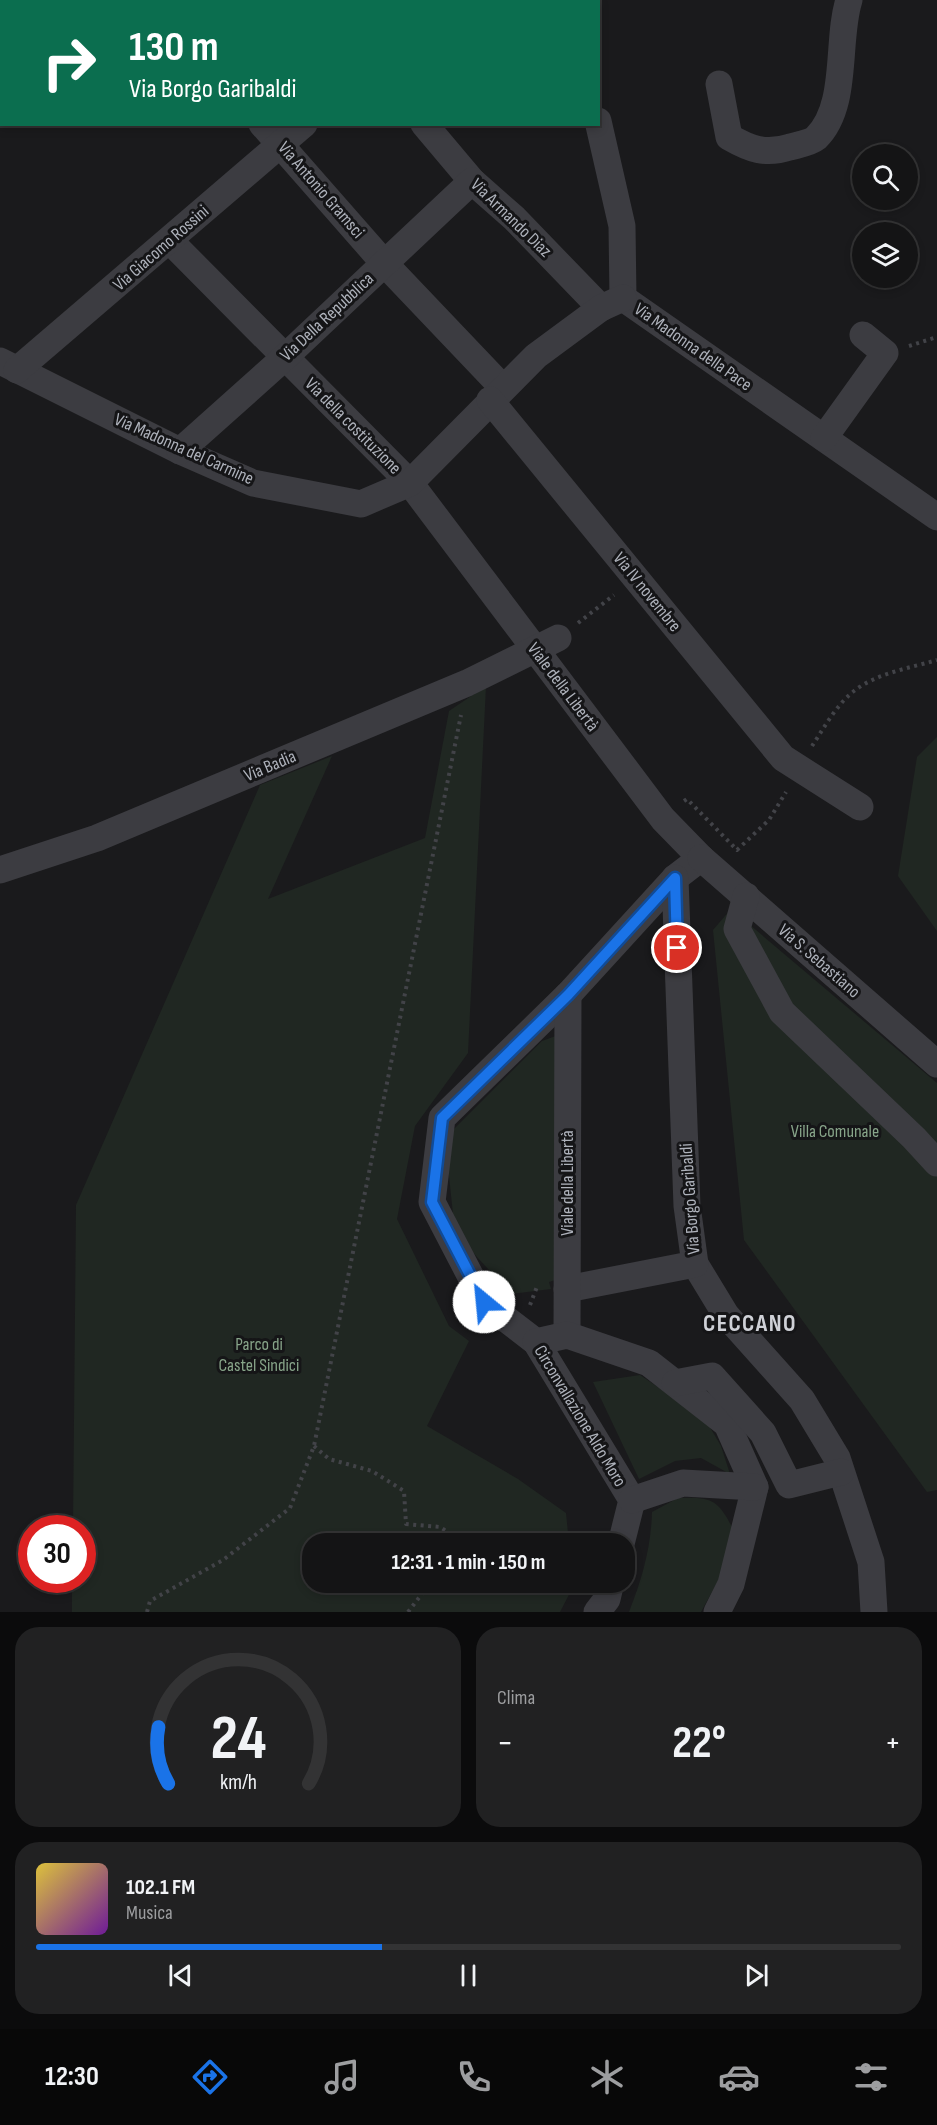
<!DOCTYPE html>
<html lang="it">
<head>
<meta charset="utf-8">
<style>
  body { margin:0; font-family:"Sofia Sans Condensed",sans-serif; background:#212122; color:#f1f3f6; height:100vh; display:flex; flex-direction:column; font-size:22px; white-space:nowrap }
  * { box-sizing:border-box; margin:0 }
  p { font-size:20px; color:#9d9ea0 }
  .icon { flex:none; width:33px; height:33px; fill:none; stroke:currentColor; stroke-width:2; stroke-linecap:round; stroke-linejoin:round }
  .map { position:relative; height:1612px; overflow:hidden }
  .details { display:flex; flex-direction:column; gap:15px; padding:15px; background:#0b0b0c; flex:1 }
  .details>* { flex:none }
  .hud { position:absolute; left:0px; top:0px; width:600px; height:126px; box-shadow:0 3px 9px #0003,0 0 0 2px #333334; background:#0b6e4f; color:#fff; overflow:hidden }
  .buttons { position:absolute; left:852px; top:144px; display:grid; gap:12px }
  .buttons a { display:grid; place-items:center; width:66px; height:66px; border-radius:50%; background:#141415; box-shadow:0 3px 9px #0003,0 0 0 2px #333334; font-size:30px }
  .speed { position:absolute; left:18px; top:1515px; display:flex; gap:12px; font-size:30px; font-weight:700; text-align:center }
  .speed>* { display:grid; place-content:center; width:78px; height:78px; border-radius:50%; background:#141415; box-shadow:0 3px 9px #0003,0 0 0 2px #333334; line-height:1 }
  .speed .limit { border:9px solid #d22; background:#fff; color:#111 }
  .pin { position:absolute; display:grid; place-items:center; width:51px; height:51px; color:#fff; margin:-26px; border:3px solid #fff; border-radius:50%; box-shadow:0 2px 6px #0007 }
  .me { position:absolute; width:66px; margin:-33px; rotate:332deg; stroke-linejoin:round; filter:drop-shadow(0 0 4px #0008) }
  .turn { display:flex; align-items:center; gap:21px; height:126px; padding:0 30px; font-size:27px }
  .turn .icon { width:78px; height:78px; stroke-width:2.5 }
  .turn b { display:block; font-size:42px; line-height:51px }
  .big { font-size:45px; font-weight:700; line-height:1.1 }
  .details .widget { flex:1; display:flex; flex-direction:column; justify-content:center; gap:9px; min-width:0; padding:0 21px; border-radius:24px; background:#212122 }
  .details .dial { align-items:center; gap:0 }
  .dial svg { height:156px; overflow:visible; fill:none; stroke:#333334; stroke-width:7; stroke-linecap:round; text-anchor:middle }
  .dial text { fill:#f1f3f6; stroke:none }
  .song { display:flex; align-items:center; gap:18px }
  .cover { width:72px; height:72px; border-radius:9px; background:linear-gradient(135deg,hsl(50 70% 55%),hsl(280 70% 35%)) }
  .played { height:6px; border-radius:3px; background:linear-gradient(90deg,#1a73e8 40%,#333334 40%) }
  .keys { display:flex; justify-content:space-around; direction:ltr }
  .heat { display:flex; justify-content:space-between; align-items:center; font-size:33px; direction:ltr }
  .details .tiles { flex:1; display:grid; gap:15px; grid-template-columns:1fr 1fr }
  .widget:last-child { grid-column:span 2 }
  .trip { position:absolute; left:302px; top:1533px; width:333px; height:60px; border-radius:24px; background:#141415; box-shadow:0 3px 9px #0003,0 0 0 2px #333334; font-weight:700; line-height:60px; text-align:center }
  .menu { display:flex; height:96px; justify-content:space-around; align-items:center; background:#080808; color:#9d9ea0 }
  .menu .icon { width:42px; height:42px }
  .menu .on { color:#1a73e8 }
  .menu b { font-size:27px; color:#f1f3f6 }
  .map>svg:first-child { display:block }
  .green { fill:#202722 }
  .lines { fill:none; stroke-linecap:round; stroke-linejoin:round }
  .path { stroke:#424348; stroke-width:4; stroke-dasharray:3 4.5; stroke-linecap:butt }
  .minor { stroke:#3c3c41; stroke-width:27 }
  .route-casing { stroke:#114b97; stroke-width:15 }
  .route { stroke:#1a73e8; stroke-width:10 }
  .labels { text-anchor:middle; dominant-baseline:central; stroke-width:6; stroke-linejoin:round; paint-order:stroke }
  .street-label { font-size:18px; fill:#aeb2bb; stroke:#151517 }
  .park-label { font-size:18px; fill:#87a489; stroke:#151517 }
  .district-label { font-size:24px; font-weight:bold; letter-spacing:1.5px; fill:#cfd1d7; stroke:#151517 }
</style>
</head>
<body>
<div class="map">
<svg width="937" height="1612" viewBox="0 0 937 1612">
  <rect width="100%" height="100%" fill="#1a1a1c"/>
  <g class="green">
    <path d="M486,686L468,1053L415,1126L397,1219L449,1326L469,1341L427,1426L518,1479L566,1513L569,1543L312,1544V1582H573L574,1585L560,1612H72V1580H82V1528H73L76,1205L260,785L332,756L268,899L425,838L449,711Z"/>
    <path d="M937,737V931L898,876L917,757Z"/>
    <path d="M731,909L937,1083V1490L927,1492L744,1240L713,930Z"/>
    <path d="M561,1034L555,1280L549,1282L551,1289L511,1294L455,1233L445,1138L542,1041Z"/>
    <path d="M640,1375L705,1419L721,1446L730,1474L701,1458L675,1461L639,1479L593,1382Z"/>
    <path d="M678,1498C711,1497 718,1499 733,1529L719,1579L701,1612H629C642,1579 651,1548 652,1512Z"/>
  </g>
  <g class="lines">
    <g class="path">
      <path d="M909,346L937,337"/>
      <path d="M578,623L614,595"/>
      <path d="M812,746C824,728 836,705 854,691C877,673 910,668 937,660"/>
      <path d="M684,801L687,799L737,850L769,820L786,792"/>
      <path d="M530,1305L538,1284"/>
      <path d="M314,1446L329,1459L372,1471L404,1491L406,1524L440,1527L458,1539L455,1544"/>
      <path d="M147,1612L150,1601L223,1560L290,1508L314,1446L461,715"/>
      <path d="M408,1612L431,1582"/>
    </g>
    <g class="minor">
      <path d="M338,0L339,2"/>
      <path d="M585,0V2"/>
      <path d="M167,2L169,0"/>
      <path d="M719,84L729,137C750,149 765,155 790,147C797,145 810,143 816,138C849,106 836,40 849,0"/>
      <path d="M598,121L622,226L623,298"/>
      <path d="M262,124L384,263L503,388"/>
      <path d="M424,124L472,181L514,218L601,308"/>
      <path d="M170,241L410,483L663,819L701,858L675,878L568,995L442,1118L432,1202L484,1302L536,1342L632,1500L621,1544"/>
      <path d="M623,298L937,517"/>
      <path d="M0,361L180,451L253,483L361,504L410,483L536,356L601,308L623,298"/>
      <path d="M17,370L304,124"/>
      <path d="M490,400L783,758L860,807"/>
      <path d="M824,438L885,353L863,335"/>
      <path d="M180,451L284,358L472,181"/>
      <path d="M701,858L937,1064"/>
      <path d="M0,870L97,838L467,683L558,638"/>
      <path d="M675,878L687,1206L695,1264L726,1315L802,1400L837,1458L871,1562L874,1612"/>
      <path d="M746,896L737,929L782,1012L914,1138L937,1163"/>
      <path d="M567,1289L695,1264"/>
      <path d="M567,1335L568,995"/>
      <path d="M536,1342L567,1335L649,1363L727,1424L755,1487L731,1584L717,1612"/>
      <path d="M675,1383L712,1376L763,1433L789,1485L841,1472"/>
      <path d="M632,1500L683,1483L755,1487"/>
      <path d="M597,1612L607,1599L611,1582"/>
    </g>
  </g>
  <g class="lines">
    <defs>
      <path id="route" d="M484,1302L432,1202L442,1118L568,995L675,878L677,948"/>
    </defs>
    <use href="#route" class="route-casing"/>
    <use href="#route" class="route"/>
  </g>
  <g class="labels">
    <g class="street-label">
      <text transform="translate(321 190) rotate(49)">Via Antonio Gramsci</text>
      <text transform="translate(511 218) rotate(44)">Via Armando Diaz</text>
      <text transform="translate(161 248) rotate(-41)">Via Giacomo Rossini</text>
      <text transform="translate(327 317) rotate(-43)">Via Della Repubblica</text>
      <text transform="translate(693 347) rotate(35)">Via Madonna della Pace</text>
      <text transform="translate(353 426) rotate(45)">Via della costituzione</text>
      <text transform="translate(184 449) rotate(24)">Via Madonna del Carmine</text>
      <text transform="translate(647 592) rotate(51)">Via IV novembre</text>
      <text transform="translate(563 687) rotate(53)">Viale della Libertà</text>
      <text transform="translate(270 766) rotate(-23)">Via Badia</text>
      <text transform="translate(819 961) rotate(41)">Via S. Sebastiano</text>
      <text transform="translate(567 1183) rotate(-90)">Viale della Libertà</text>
      <text transform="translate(690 1199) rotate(-94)">Via Borgo Garibaldi</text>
      <text transform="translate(580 1416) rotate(59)">Circonvallazione Aldo Moro</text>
    </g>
    <g class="park-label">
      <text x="835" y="1131">Villa Comunale</text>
      <text x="259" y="1344">Parco di<tspan x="259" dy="21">Castel Sindici</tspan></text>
    </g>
    <g class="district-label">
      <text x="750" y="1323">CECCANO</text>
    </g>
  </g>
</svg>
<div class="buttons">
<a><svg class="icon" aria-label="search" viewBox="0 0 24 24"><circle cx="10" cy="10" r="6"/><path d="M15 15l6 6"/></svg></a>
<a><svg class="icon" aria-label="layers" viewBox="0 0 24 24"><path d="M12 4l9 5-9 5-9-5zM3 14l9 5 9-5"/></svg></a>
</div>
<div class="speed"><div class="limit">30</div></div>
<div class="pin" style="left:677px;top:948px;background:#d93025"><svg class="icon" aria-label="arrive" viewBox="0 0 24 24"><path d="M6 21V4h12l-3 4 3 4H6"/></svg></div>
<svg class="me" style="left:484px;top:1302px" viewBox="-20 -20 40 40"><circle r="19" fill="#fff"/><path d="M0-13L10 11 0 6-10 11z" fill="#1a73e8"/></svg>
<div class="trip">12:31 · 1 min · 150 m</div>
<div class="hud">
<div class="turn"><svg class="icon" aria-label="right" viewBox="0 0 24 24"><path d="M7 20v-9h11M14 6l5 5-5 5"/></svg><div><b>130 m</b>Via Borgo Garibaldi</div></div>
</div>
</div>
<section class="details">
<div class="tiles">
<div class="widget dial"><svg viewBox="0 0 100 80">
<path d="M14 69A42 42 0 1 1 86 69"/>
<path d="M14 69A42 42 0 0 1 9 40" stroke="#1a73e8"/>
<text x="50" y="56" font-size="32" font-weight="700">24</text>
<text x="50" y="72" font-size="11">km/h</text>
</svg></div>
<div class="widget"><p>Clima</p>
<div class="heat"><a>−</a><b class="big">22°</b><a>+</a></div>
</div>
<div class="widget">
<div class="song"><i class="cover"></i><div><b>102.1 FM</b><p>Musica</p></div></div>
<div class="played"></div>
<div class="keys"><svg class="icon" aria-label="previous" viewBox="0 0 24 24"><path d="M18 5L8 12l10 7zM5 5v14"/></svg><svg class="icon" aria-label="pause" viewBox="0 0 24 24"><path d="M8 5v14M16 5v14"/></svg><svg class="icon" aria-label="next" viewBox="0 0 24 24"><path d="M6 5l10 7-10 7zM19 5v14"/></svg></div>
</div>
</div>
</section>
<nav class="menu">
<b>12:30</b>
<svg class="icon on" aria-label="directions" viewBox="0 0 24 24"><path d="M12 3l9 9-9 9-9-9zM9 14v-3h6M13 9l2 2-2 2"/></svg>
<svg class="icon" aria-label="music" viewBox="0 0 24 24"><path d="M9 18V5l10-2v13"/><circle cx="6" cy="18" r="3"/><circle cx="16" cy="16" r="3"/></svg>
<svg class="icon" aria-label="phone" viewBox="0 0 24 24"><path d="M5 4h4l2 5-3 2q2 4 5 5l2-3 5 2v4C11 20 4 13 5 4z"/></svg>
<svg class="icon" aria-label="climate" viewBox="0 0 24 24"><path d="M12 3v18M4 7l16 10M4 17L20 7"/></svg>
<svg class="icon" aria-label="car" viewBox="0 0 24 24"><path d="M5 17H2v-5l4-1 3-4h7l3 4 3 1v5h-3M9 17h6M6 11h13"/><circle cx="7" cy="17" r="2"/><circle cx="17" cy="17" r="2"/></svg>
<svg class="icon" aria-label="filters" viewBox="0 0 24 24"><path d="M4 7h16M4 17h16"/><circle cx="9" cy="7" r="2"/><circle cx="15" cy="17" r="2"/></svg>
</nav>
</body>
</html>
